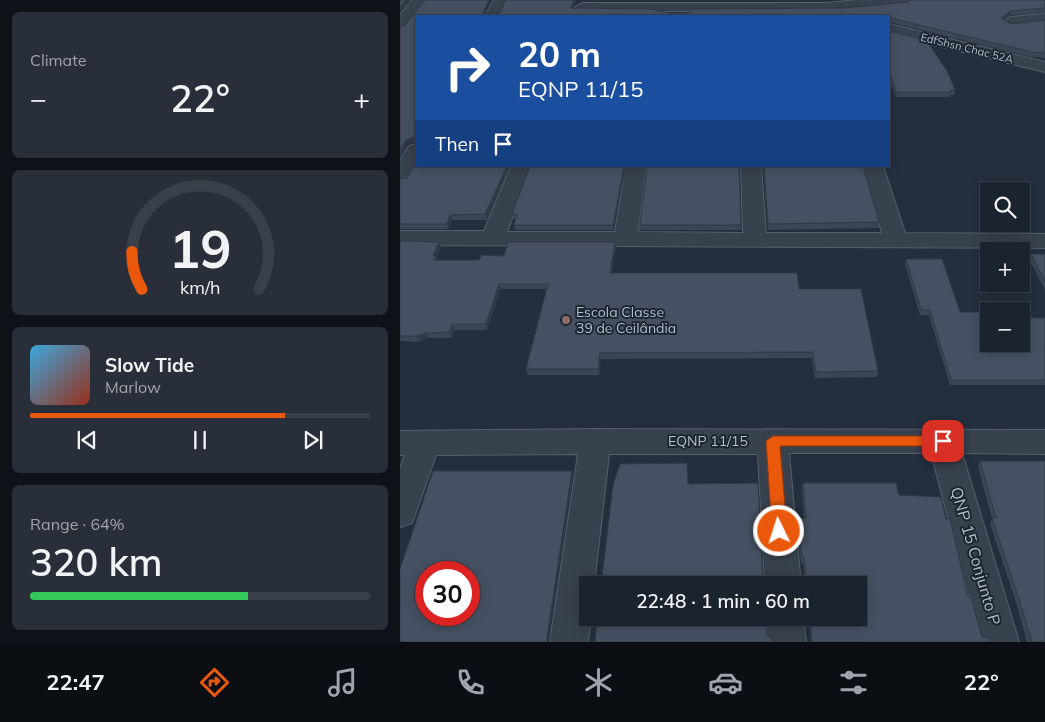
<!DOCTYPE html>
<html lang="en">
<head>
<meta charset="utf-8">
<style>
  body { margin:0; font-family:Mulish,sans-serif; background:#282f3a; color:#f1f3f6; height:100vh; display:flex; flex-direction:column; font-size:19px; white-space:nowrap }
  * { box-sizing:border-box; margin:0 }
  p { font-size:16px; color:#a0a4aa }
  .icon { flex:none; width:28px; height:28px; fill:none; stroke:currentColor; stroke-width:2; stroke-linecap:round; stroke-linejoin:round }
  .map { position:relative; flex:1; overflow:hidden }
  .drawer { display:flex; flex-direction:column; gap:12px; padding:12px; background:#0f1319; width:400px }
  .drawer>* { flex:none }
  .hud { position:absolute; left:15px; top:15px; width:475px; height:152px; border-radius:0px; box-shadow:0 2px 12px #0003,0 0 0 1px #39404a; background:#1a4fa0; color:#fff; overflow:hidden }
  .buttons { position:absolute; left:580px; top:182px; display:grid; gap:10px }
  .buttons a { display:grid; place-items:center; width:50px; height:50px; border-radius:0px; background:#1b232e; box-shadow:0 2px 12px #0003,0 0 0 1px #39404a; font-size:25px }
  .speed { position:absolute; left:15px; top:561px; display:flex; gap:10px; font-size:25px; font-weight:700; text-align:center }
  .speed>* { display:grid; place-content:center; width:65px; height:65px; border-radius:50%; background:#1b232e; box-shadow:0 2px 12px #0003,0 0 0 1px #39404a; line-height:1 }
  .speed .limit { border:8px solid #d22; background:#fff; color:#111 }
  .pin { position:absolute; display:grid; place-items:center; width:42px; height:42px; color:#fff; margin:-21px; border-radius:10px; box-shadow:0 2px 8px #0006 }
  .me { position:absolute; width:55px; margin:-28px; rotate:356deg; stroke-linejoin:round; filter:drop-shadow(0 0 4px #0008) }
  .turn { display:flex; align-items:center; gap:18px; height:105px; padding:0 20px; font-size:22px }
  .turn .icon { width:65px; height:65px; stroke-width:2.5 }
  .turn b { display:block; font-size:35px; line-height:42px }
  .then { display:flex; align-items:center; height:48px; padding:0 20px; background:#0003; gap:10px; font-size:19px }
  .big { font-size:38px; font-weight:600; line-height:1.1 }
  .drawer .tile { flex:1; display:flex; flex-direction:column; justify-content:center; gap:8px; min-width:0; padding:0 18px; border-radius:8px; background:#282f3a }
  .drawer .dial { align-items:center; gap:0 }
  .dial svg { height:130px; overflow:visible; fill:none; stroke:#39404a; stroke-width:7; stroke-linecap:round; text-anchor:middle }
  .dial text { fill:#f1f3f6; stroke:none }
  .song { display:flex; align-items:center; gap:15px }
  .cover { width:60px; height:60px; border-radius:8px; background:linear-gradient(135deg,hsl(200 70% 55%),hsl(10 70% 35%)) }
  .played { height:5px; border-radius:2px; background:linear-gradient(90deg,#ea580c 75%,#39404a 75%) }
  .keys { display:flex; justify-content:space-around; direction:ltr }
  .heat { display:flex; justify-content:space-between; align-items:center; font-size:28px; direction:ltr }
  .charge { height:8px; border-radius:4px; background:linear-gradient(90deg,#34c759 64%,#39404a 0) }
  .trip { position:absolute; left:179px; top:576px; width:288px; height:50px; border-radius:0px; background:#1b232e; box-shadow:0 2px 12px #0003,0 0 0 1px #39404a; font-weight:600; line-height:50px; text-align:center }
  .dock { display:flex; height:80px; justify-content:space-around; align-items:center; background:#0b0e12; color:#a0a4aa }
  .dock .icon { width:35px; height:35px }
  .dock .current { color:#ea580c }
  .dock b { font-size:22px; color:#f1f3f6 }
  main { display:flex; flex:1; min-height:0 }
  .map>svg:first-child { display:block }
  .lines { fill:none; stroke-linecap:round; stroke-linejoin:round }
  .minor-casing { stroke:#565f6c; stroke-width:2 }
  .minor { fill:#38414e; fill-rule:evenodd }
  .wall { fill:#3b4654 }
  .shaded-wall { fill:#303945 }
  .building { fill:#455162; stroke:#303945; fill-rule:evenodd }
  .route { fill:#ea580c; stroke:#983908 }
  .education-dot { fill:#8d6e63; stroke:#1d2633; stroke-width:2 }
  .labels { text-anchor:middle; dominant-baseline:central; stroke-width:4; stroke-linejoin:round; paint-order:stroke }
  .far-street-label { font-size:11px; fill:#b4bcc9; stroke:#1d2633 }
  .poi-label { font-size:14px; fill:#b4bcc9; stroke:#1d2633; text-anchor:start }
  .street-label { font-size:14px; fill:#b4bcc9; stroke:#1d2633 }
  .near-street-label { font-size:16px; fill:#b4bcc9; stroke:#1d2633 }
</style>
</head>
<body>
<main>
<section class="drawer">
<div class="tile"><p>Climate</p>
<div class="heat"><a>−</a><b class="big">22°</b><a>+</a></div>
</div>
<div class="tile dial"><svg viewBox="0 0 100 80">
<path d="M14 69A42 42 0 1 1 86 69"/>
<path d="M14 69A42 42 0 0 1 8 46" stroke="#ea580c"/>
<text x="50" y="56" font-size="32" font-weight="700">19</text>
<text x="50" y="72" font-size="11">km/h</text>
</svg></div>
<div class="tile">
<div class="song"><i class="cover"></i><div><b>Slow Tide</b><p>Marlow</p></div></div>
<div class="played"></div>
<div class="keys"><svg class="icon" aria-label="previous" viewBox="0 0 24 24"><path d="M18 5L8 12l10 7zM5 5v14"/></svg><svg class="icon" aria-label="pause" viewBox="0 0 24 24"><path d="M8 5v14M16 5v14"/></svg><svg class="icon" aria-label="next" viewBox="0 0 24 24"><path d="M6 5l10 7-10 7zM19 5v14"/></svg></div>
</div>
<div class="tile"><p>Range · 64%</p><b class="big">320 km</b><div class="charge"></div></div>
</section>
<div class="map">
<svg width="645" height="642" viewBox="0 0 645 642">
  <rect width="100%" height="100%" fill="#242f3e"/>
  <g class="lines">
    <defs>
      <g id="minor">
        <path d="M12,0H27L5,28L0,30V15Z"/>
        <path d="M94,0H108L99,16H85Z"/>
        <path d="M457,0H515L508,4L426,11H182L175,7L182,3H426Z"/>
        <path d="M645,14V22L610,27L602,22L610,17Z"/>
        <path d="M489,24L645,62V72L489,34Z"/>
        <path d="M16,144L17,166L7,182L0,184V160L9,146Z"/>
        <path d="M111,166H131L107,232H215L226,166H246L238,232L343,233L341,166H361L366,233H482L463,166H483L505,233L645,234V248L0,245V231H84Z"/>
        <path d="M195,429L645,430V454L562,453L619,642H581L531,453H389L401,585H365L358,454H209L194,585H188V618H191L188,642H150L178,454L36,455L12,523L0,527V468L5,455H0V431Z"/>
        <path d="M366,618H403L406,642H368Z"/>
      </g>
    </defs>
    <use href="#minor" class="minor-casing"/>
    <use href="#minor" class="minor"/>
  </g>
  <g class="wall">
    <path d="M106,0H176L173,8L270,13L444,8L645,0V13L610,15L604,20L611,24L645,20V58L631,57L489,22V23V16L16,143L15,142L7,145L0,157V26L86,13H100Z"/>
    <path d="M489,28V31L555,90L554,95H550V97H496L489,78Z"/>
    <path d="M16,166H110L87,220H52L48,229H0V179L7,178Z"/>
    <path d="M130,166H226L213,230H115L114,225L116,219H114L112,214Z"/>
    <path d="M339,166L341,230H240V225Z"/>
    <path d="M363,166H463L479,222V228L368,230Z"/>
    <path d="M0,241L39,242L41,247L37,256L38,260H79L104,256L215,242L216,248L212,273L399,289L478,371L477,377L415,378L412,358L201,359L199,375H128L126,369L147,289H101L87,330H54L52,338H27L20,342L0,341Z"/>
    <path d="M631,254H645V290L629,259Z"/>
    <path d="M506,259L560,312L589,344L645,318V385H550L529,315H520L505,264Z"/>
    <path d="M580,461L645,642H627L616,602L590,524L592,518L578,467Z"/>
    <path d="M403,483L499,495L546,519L568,597L582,637L591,642H411L408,618H458V585H405L403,563H401L397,524L398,518H404L402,489Z"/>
  </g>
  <g class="shaded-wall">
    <path d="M6,0H10L0,12V7Z"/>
    <path d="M89,0H92L84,16L83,13Z"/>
    <path d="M174,0H176L171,12V8Z"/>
    <path d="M611,11L610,15L600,23L601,18Z"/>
    <path d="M14,137L15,142L7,145L0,157V149L6,140Z"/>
    <path d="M107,166H110L87,220L85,214Z"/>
    <path d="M224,166H226L213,230V225Z"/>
    <path d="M50,215L52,220L48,229L47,224Z"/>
    <path d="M39,242L41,247L37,256L38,261L36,266L33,256Z"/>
    <path d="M215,242L216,248L211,279L210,273Z"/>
    <path d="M99,284L101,289L87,330L86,324Z"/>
    <path d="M52,324L54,330L52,338L50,332Z"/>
    <path d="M25,333L27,338L20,342L18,336Z"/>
    <path d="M200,353L201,359L199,375L198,369Z"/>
    <path d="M172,471L173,476L148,642H147V637Z"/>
  </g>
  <g class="building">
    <path d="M0,0H6L0,7Z"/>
    <path d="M25,0H89L83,13H100L106,0H174L171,8L250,9L270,13H290L291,9H303L444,8L509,2L511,0H645V8L611,11L601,18L611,24L645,20V53L632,52L490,18L489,19V16H16V139L14,137L6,140L0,149V26L5,25Z"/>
    <path d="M489,28V31L526,40L547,71L555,90H550L551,92H496L489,71Z"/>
    <path d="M16,163V166H107L85,214L50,215L47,224H0V179L7,178Z"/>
    <path d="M130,166H224L213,225H114L117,214H112Z"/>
    <path d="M247,166H339L341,225H240Z"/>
    <path d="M364,166H463L479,222L368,224Z"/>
    <path d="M0,241L39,242L33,256H36L34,260H79L82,255L104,256L108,242H215L210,273H397L399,289H461L478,371L416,372L413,352L200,353L198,369H126L148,284H99L86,324H52L50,332L25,333L18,336H0Z"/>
    <path d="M631,254H645V282Z"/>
    <path d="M506,259H542L560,312H589V344H621V318H645V380H551L530,310H521Z"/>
    <path d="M580,461H645V642H632L618,596L592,518H596Z"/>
    <path d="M287,463L288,484L358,483L363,579L368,581L369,585H201L213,485L220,464Z"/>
    <path d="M33,471H172L147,637V642H0V569ZM26,572H69V615H26Z"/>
    <path d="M403,483H496L499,495L541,497L546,519L550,518L568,597H571L582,637L590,638L591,642H412L410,618H458V585H407L404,557H402L398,518H406Z"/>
    <path d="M197,618H365L367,636L372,638V642H195Z"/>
  </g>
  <path class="route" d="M373,436H543L550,441L543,446H380L387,531L384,535L379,537L374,535L372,531L366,441Z"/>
  <circle class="education-dot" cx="166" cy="320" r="5"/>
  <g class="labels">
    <g class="far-street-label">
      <text transform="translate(567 48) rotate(14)">EdfShsn Chac 52A</text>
    </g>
    <g class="poi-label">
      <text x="176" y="312">Escola Classe<tspan x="176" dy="16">39 de Ceilândia</tspan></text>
    </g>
    <g class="street-label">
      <text x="308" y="441">EQNP 11/15</text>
    </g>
    <g class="near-street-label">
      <text transform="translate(576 556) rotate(74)">QNP 15 Conjunto P</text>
    </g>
  </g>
</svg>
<div class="buttons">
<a><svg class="icon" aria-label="search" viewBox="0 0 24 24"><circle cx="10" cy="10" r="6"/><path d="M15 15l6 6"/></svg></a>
<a>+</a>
<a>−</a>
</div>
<div class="speed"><div class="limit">30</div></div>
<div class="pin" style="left:543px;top:441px;background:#d93025"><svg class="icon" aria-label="arrive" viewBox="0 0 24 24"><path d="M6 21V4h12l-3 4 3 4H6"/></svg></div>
<svg class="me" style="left:379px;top:531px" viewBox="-20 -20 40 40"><circle r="17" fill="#ea580c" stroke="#fff" stroke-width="3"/><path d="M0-11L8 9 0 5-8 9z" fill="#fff"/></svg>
<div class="trip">22:48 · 1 min · 60 m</div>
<div class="hud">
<div class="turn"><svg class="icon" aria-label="right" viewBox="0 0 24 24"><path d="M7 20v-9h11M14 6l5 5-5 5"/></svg><div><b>20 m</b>EQNP 11/15</div></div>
<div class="then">Then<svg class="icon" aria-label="arrive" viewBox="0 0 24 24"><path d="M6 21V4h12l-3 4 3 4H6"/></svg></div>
</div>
</div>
</main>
<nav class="dock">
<b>22:47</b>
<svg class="icon current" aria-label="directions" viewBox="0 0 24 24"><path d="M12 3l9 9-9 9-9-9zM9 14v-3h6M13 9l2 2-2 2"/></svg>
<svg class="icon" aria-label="music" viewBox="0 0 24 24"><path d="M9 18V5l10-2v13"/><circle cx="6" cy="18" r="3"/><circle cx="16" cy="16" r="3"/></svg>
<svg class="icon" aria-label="phone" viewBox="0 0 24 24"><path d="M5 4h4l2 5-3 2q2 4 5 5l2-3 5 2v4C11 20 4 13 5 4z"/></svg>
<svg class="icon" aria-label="climate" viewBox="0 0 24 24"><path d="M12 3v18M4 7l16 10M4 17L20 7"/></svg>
<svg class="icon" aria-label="car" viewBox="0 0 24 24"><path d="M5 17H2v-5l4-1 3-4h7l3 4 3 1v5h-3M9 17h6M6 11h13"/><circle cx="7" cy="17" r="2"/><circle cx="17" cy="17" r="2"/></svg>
<svg class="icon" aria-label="filters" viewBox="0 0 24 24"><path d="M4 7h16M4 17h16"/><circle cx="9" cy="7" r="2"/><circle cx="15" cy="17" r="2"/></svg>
<b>22°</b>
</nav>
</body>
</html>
